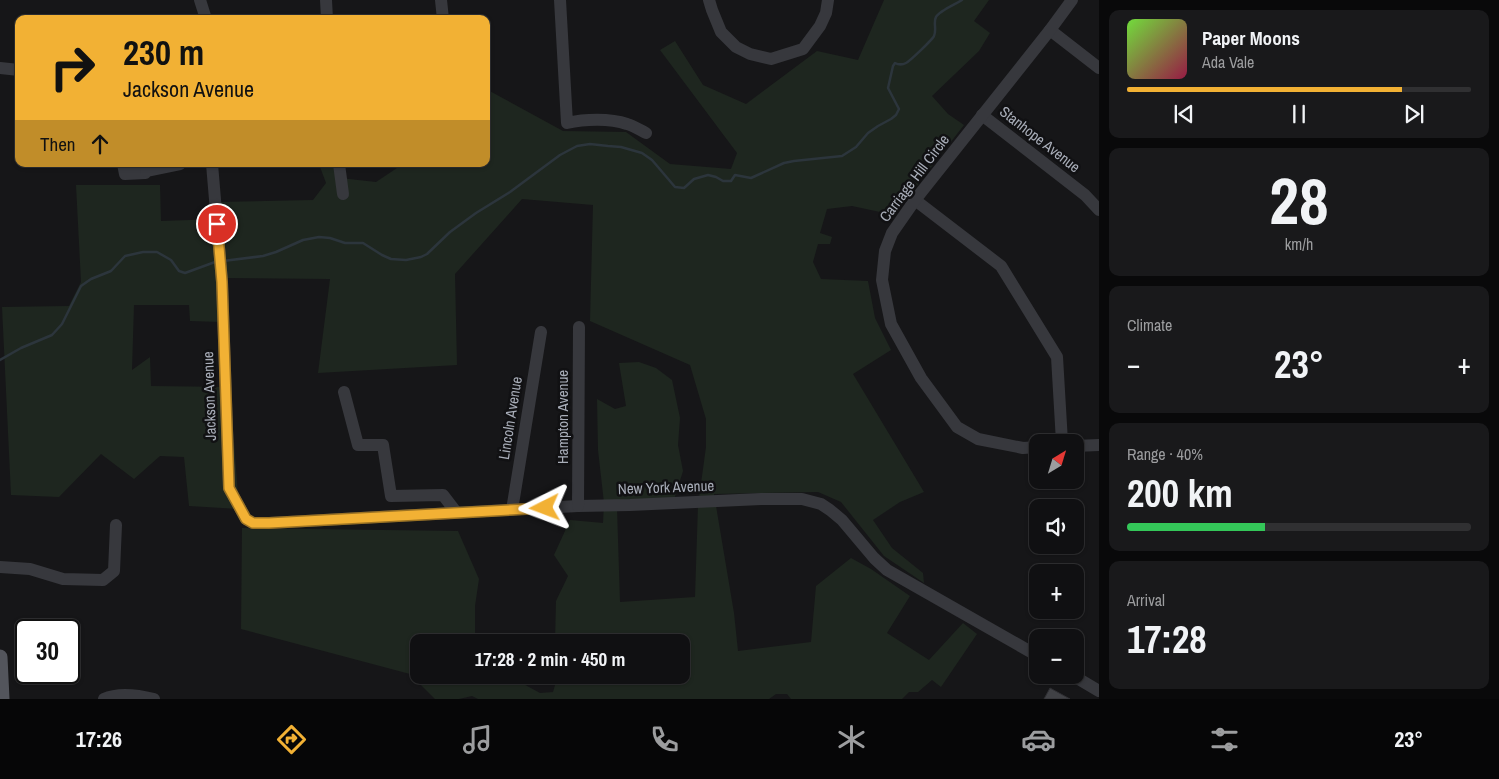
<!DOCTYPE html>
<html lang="en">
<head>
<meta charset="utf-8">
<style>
  body { margin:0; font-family:"Archivo Narrow",sans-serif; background:#19191b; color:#f1f3f6; height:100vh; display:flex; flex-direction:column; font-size:19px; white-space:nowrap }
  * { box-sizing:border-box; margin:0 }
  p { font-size:16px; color:#9c9d9f }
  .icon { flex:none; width:28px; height:28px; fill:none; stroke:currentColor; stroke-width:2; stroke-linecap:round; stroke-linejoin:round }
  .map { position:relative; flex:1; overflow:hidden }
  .details { display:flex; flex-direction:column; gap:10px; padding:10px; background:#09090a; width:400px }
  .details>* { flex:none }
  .top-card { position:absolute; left:15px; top:15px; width:475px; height:152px; border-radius:10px; box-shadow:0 1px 4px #0004,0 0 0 1px #303032; background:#f2b134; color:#111; overflow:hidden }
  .needle { width:32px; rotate:38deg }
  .fabs { position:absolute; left:1029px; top:434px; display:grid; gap:10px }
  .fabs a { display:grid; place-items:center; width:55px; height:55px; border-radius:10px; background:#101012; box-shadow:0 1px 4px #0004,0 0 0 1px #303032; font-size:25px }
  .speed { position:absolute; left:15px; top:619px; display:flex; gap:10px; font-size:25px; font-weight:700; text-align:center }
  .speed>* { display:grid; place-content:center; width:65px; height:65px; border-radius:50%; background:#101012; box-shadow:0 1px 4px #0004,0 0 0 1px #303032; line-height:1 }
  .speed .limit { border:2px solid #111; border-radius:8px; background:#fff; color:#111 }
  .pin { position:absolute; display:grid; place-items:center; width:42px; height:42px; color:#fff; margin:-21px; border:2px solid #fff; border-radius:50%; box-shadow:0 1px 5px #0007 }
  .me { position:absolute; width:55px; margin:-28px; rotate:267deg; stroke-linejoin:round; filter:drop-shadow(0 0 4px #0008) }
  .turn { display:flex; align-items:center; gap:18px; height:105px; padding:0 25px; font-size:22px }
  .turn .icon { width:65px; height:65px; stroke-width:2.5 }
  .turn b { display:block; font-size:35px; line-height:42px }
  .then { display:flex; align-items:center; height:48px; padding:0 25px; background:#0003; gap:10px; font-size:19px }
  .big { font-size:38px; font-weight:700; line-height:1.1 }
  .details .widget { flex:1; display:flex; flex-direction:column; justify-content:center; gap:8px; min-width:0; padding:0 18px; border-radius:10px; background:#19191b }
  .details .dial { align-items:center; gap:0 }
  .dial b { font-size:65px; line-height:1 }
  .song { display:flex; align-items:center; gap:15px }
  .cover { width:60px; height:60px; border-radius:8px; background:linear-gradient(135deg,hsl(100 70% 55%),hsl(340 70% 35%)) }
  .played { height:5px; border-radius:2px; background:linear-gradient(90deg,#f2b134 80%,#303032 80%) }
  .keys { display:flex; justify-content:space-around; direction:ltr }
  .heat { display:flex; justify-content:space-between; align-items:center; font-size:28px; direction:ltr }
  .charge { height:8px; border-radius:4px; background:linear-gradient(90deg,#34c759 40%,#303032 0) }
  .trip { position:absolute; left:410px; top:634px; width:280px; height:50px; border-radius:10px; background:#101012; box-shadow:0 1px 4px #0004,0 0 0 1px #303032; font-weight:700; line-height:50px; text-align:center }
  .menu { display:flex; height:80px; justify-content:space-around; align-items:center; background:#060607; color:#9c9d9f }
  .menu .icon { width:35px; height:35px }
  .menu .active { color:#f2b134 }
  .menu b { font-size:22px; color:#f1f3f6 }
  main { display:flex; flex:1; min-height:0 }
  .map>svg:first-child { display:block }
  .green { fill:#1e261f }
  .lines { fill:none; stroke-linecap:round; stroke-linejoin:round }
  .stream { stroke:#2c353c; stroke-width:2.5 }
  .building { fill:#404145; stroke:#303034 }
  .minor { stroke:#37383d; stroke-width:12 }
  .major { stroke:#53555c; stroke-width:15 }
  .route-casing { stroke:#9d7322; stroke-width:12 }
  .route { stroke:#f2b134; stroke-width:9 }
  .labels { text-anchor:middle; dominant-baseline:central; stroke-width:5; stroke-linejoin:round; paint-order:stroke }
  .street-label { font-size:15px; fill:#a8adb8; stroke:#111113 }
</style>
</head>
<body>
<main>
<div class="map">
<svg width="1099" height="699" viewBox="0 0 1099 699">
  <rect width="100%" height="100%" fill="#161618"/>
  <path class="green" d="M884,0H989L974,21L990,33L979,51L932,96L948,114L964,125L894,215L852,206L827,209L820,233L832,237L830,244H818L813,262L821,279L868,281L875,318L891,350L853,374L924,492L900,502L873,520L892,548L923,573L924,583L884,556L841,502L818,492L714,494L734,613L738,651L811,642L816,586L851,558L871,569L910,596L887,633L929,660L963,623L977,634L941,687L932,680L918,692H909L902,699H791L787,694H776L769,699H478L472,696L459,699H435L410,674L241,629L242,528L458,531L479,579L475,606V642H419V675H507L540,693L553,692L558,675H681V642H555L556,601L568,576L554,555L570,520L603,523L604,503L598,450L597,399L615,409L626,406L619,363L639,362L656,368L672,380L680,418L678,445L683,471L672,506L617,508L620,602L695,597L698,505L706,447V419L690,365L590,321L593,205L522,199L455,274L457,365L318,373L330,279L222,278L221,322L190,321L189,305H134L132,370L150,357L151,386L230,387L239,509L189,506L184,457L160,456L134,479L101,454L59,497L11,495L2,307L69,306L81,282L76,185H160L161,221L219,219L217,202L313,200L326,183L319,164H338L340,178L376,182L403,164H486V89L563,131L626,132L670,164L731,169L737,153L660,50L675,41L703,85L746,104L817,51L858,60Z"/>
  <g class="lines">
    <g class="stream">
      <path d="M223,261L263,256L276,252L303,240L319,237L330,238L345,243H363L382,255L391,259L406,260L421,257L427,254L450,232L476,213L510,192L560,155L577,146L590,144L608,146L621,147L642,153L652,160L675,187L684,188L694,179L708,175L716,177L723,181H731L735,175L751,178L784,163L794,161L842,156L856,147L868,133L878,126L891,119L896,115L899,109L888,88L893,66L895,63C899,65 902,65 906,63C910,61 933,39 934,36C937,30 933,22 936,17C939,11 956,4 962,0"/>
      <path d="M0,360L21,348L52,335L62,324L81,286L91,279L111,271L125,256L143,252H157L171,260L179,271L185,273L215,262"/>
    </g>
  </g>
  <path class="building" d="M1050,688L1070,699H1044Z"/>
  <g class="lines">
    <g class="minor">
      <path d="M200,0L206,19"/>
      <path d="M326,0L327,19"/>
      <path d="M441,0L443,19"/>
      <path d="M560,0L567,123C584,119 610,118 627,124C634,126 640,130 646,133"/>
      <path d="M709,0L712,10L721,32L736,47L750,54L771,59L803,49L820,26L826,13L828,0"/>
      <path d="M1050,30L1099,68"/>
      <path d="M0,68L19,70"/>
      <path d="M982,115L1085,195L1099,210"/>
      <path d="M123,164L125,174L145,173L146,171L147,164"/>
      <path d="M212,164L222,282L229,488L246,519L253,523H269L578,506L630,505L761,499H802L821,504L830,510L842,520L874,558L887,570L1038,656"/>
      <path d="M339,164L343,194"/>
      <path d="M146,171L180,164"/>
      <path d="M915,200L1001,266L1057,357L1062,442"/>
      <path d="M344,392L358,445H383L391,496L443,495L456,512"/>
      <path d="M1075,446L1099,445"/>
      <path d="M1038,447L1023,448L978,439L957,427L921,378L891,324L882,280L885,251L892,233L915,200L1050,30L1072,0"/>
      <path d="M578,506L579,327"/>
      <path d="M512,510L541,332"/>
      <path d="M0,567L30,569L63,579L103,580L114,571L116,525"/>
      <path d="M1072,675L1099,691"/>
      <path d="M104,699C119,692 138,695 154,699"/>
    </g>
    <path class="major" d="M0,657L2,699"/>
  </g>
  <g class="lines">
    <defs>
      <path id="route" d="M217,224L222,282L229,488L246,519L253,523H269L545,508"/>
    </defs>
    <use href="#route" class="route-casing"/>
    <use href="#route" class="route"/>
  </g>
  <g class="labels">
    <g class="street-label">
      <text transform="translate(1040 139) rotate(38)">Stanhope Avenue</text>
      <text transform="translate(914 178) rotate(-53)">Carriage Hill Circle</text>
      <text transform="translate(209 396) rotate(-92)">Jackson Avenue</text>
      <text transform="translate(562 417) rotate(-90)">Hampton Avenue</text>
      <text transform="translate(510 418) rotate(-81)">Lincoln Avenue</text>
      <text transform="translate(666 487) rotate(-2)">New York Avenue</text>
    </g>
  </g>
</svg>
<div class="fabs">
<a><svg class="needle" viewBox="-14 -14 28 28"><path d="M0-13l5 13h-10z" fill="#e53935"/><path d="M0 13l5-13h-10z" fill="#9c9d9f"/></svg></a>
<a><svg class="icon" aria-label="sound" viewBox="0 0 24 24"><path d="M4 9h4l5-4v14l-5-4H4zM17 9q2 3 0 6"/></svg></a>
<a>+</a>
<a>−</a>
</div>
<div class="speed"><div class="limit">30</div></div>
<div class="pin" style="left:217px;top:224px;background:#d93025"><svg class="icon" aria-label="arrive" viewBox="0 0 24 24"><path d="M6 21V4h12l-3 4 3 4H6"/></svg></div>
<svg class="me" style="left:545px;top:508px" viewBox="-20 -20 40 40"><path d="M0-17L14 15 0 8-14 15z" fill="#f2b134" stroke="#fff" stroke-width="4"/></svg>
<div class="trip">17:28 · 2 min · 450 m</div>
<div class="top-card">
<div class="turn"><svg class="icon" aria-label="right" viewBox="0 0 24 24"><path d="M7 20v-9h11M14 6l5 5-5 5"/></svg><div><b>230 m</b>Jackson Avenue</div></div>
<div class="then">Then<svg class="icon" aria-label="ahead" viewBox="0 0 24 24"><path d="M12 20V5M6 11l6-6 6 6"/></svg></div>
</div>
</div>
<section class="details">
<div class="widget">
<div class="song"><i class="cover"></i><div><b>Paper Moons</b><p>Ada Vale</p></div></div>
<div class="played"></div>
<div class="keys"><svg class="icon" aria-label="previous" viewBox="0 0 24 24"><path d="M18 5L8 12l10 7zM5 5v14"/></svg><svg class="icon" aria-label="pause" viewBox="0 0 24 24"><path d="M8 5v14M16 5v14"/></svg><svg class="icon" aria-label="next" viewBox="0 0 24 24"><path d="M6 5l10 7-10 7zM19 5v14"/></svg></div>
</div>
<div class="widget dial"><b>28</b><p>km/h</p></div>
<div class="widget"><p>Climate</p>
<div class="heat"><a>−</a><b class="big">23°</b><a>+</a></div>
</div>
<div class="widget"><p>Range · 40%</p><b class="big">200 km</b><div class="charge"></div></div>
<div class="widget"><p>Arrival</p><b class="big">17:28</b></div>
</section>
</main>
<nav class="menu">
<b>17:26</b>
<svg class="icon active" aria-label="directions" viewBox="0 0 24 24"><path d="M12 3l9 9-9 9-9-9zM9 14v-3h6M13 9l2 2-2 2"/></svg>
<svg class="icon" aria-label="music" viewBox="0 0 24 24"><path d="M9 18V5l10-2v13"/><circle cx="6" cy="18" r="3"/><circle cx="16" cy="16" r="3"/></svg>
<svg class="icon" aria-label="phone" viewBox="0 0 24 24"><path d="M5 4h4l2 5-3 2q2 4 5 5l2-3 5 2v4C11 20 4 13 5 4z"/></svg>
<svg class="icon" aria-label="climate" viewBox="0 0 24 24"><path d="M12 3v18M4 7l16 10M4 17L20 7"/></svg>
<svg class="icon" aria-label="car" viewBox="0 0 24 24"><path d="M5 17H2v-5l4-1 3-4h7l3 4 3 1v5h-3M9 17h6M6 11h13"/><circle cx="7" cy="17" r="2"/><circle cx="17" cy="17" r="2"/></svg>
<svg class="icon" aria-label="filters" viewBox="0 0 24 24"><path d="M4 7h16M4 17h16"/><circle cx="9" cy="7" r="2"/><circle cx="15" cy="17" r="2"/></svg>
<b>23°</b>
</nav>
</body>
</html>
